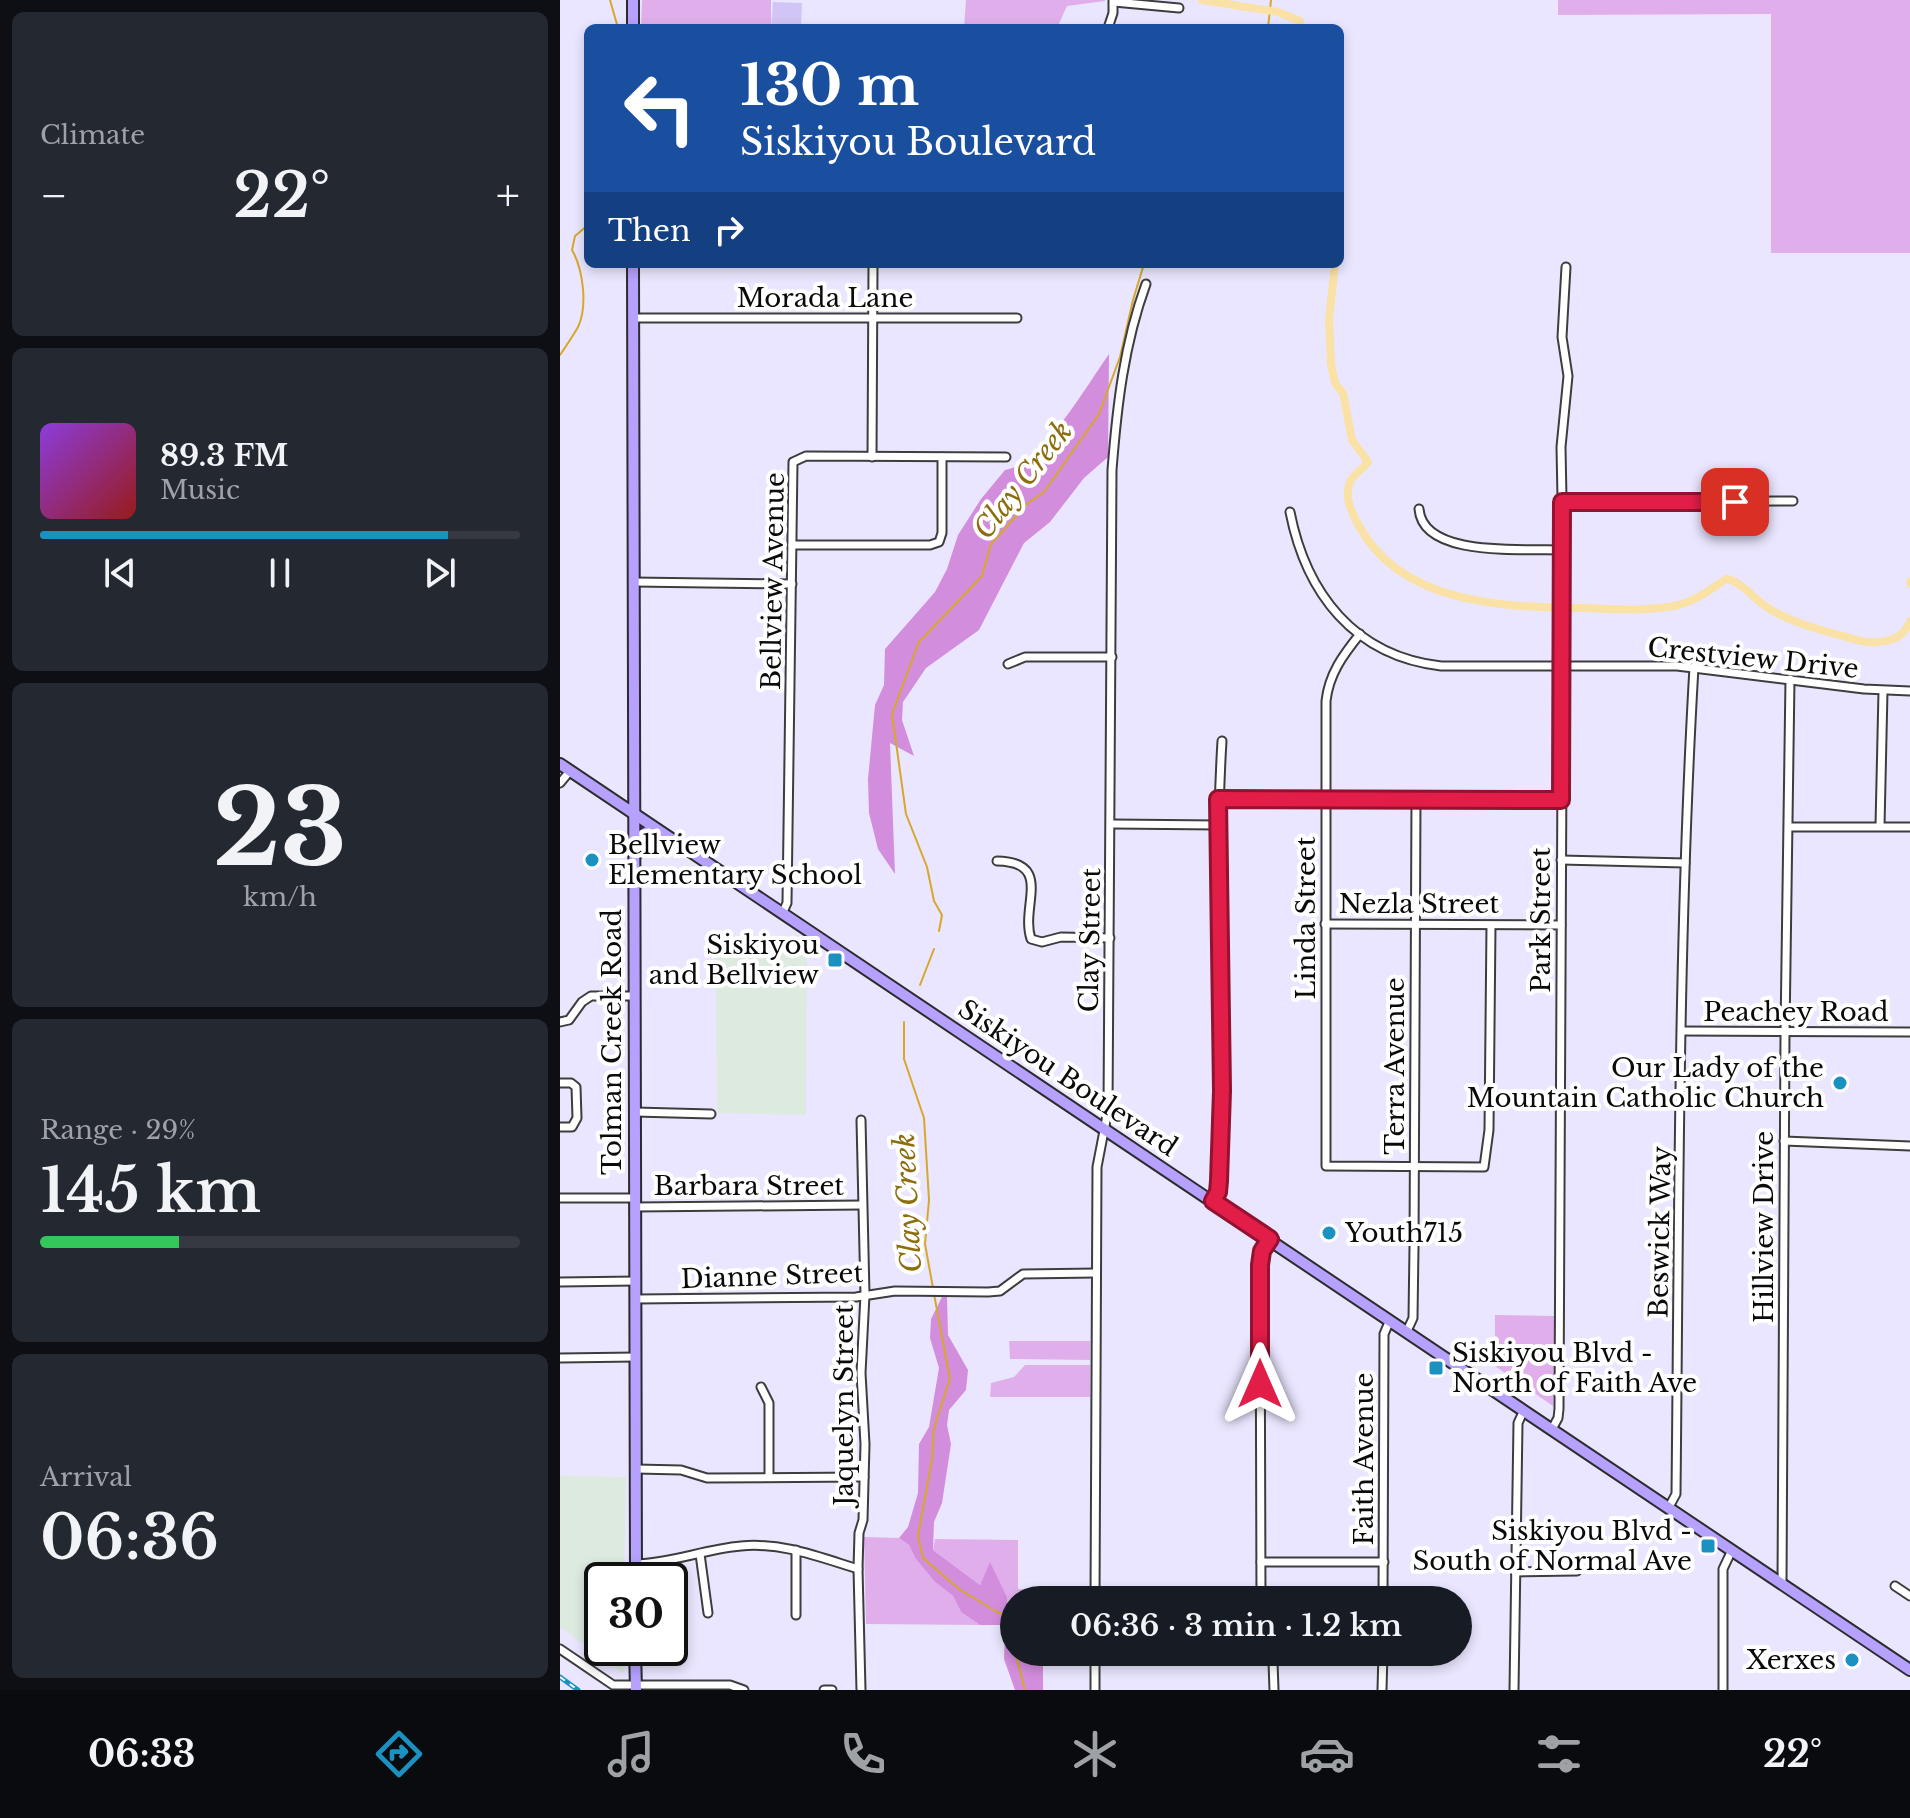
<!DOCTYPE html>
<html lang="en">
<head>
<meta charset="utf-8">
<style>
  body { margin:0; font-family:"Libre Baskerville",serif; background:#242831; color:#f1f3f6; height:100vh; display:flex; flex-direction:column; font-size:30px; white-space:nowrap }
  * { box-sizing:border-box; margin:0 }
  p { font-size:26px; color:#9ea1a6 }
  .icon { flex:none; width:44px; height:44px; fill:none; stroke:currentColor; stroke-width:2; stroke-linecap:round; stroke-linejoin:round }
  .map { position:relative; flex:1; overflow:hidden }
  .details { display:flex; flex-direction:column; gap:12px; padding:12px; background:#0d0f14; width:560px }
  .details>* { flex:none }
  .guide { position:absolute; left:24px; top:24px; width:760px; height:244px; border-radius:12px; box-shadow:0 4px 12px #0003; background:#1a4fa0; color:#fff; overflow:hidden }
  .speed { position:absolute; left:24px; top:1562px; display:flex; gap:16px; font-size:40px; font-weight:700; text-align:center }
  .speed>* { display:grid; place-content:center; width:104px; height:104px; border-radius:50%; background:#171b24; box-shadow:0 4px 12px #0003; line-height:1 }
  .speed .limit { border:4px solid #111; border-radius:12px; background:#fff; color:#111 }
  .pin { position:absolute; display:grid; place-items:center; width:68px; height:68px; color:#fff; margin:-34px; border-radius:16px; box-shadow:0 4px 12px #0006 }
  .me { position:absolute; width:88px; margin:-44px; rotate:0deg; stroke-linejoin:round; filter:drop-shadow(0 0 6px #0008) }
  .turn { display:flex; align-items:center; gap:28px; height:168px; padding:0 24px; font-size:36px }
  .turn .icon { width:104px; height:104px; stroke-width:2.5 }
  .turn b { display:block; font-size:56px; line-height:68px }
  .then { display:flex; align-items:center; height:76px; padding:0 24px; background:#0003; gap:16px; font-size:30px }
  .big { font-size:60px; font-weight:600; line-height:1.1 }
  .details .widget { flex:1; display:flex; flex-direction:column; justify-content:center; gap:12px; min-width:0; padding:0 28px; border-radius:12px; background:#242831 }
  .details .dial { align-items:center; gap:0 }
  .dial b { font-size:104px; line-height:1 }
  .song { display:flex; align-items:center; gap:24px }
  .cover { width:96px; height:96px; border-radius:12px; background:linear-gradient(135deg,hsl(270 70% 55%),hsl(0 70% 35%)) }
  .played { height:8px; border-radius:4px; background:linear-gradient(90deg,#1a91c1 85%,#363941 85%) }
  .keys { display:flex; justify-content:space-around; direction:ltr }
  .heat { display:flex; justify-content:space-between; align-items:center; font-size:44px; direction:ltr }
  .charge { height:12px; border-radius:6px; background:linear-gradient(90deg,#34c759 29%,#363941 0) }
  .trip { position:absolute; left:440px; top:1586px; width:472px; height:80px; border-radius:40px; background:#171b24; box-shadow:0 4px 12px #0003; font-weight:600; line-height:80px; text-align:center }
  .tabs { display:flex; height:128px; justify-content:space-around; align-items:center; background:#090b0e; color:#9ea1a6 }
  .tabs .icon { width:56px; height:56px }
  .tabs .selected { color:#1a91c1 }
  .tabs b { font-size:36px; color:#f1f3f6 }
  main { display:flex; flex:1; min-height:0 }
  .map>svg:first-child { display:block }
  .industrial { fill:#dceadf }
  .farmland { fill:#d1c5f6 }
  .green { fill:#e0afeb }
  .forest { fill:#d38ddd }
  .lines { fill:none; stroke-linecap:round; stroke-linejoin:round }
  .stream { stroke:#d6a82a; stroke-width:2 }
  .canal { stroke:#fae2a7; stroke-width:8 }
  .street-casing { stroke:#3d3d3d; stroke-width:11 }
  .secondary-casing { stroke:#2c2c2c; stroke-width:14 }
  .street { stroke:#fff; stroke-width:7 }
  .secondary { stroke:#b6a1ff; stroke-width:10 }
  .rail-casing { stroke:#1a91c1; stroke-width:5 }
  .rail { stroke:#fff; stroke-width:2; stroke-dasharray:6; stroke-linecap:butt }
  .route-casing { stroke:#92132f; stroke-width:20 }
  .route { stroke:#e11d48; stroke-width:14 }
  .poi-dot { fill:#1a91c1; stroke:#fff; stroke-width:3 }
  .labels { text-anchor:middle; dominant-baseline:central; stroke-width:8; stroke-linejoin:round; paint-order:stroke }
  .street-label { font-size:26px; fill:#0a0a0a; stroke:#fff }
  .poi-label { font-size:26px; fill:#0a0a0a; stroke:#fff; text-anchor:end }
  .water-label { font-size:28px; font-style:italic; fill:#8c6e0e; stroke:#fff }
</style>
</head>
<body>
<main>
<section class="details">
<div class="widget"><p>Climate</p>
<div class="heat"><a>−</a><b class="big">22°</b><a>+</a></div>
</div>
<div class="widget">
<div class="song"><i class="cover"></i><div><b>89.3 FM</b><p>Music</p></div></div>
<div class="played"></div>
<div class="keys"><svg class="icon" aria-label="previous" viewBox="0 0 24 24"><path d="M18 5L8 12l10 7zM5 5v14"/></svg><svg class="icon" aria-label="pause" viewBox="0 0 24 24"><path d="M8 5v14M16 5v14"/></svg><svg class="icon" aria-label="next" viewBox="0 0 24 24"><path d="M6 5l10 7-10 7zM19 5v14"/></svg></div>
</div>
<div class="widget dial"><b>23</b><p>km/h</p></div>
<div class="widget"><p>Range · 29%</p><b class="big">145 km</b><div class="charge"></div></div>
<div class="widget"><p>Arrival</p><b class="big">06:36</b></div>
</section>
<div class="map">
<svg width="1350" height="1690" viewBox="0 0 1350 1690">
  <rect width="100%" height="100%" fill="#eae6ff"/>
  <g class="industrial">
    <path d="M235,934L247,942L246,1115L157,1113L156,953H235Z"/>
    <path d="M0,1476L66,1477L64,1580H42V1648H64L63,1673L0,1627Z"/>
  </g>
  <path class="farmland" d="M213,2L242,3L241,28H211Z"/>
  <g class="green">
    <path d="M82,0H211V28H81Z"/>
    <path d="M406,0H545V1L507,6L497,28H404Z"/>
    <path d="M998,0H1350V253H1211V14L998,15Z"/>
    <path d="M935,1315L995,1316L993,1406L935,1366Z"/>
    <path d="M449,1341H530V1360L450,1359Z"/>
    <path d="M465,1365H530V1397H430L431,1383L454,1377Z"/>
    <path d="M304,1537L339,1538L349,1545L355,1558L375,1582L393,1596L401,1612L420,1625L306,1624Z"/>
    <path d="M375,1539L458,1540V1589L491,1590V1600H466L464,1596H457L452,1607L447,1603V1597L430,1563L420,1585L373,1550Z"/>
  </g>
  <g class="forest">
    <path d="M549,354L548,457L524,478L490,522L464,543L419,630L366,668L343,702L342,720L354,756L330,743L335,874L318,849L309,813L308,779L315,705L324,685L325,649L375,592L387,569L398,535L421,499L445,470C482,464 527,385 549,354Z"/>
    <path d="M382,1297H387L388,1335L408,1370L406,1390L389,1410L387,1425L391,1444L382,1503L374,1522L373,1550L420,1585L430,1562L447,1597V1603L452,1606L454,1603V1625H420L401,1612L393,1596L375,1582L355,1558L349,1545L339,1538L348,1527L358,1493L359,1444L369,1427L379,1368L370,1338L371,1319Z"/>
    <path d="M445,1630H454V1652H466L468,1656L483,1660V1690H455L444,1659Z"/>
  </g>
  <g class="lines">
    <g class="stream">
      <path d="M50,0L58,28"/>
      <path d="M708,28L711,0"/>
      <path d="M0,355C6,346 13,336 18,327C28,306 23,269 12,250L15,236L28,225"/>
      <path d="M379,931L382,915L374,901L367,867L346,814L332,714L359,642L422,576L431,544L468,503L484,492L539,414L560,357L573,300L584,264"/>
      <path d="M360,985L374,949"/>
      <path d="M344,1022V1059L364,1118L369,1200L365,1244L373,1288"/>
      <path d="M374,1294L390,1379L374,1428L372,1459L358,1536L363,1558L399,1589L437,1612L454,1618"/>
      <path d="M454,1628V1641"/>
      <path d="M455,1652L465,1690"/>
    </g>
    <g class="canal">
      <path d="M642,0L718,12L740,21L741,28"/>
      <path d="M775,264L769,320L771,364L775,383L783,393L792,440L808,462C803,469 795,473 791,480C783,496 791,511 799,526C841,604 942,607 1021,608C1053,609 1086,612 1118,605C1136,601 1151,589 1166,579C1180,580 1195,600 1208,608C1235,625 1269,632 1300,641C1320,644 1342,643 1350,621"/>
      <path d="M1350,582V583"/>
    </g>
    <defs>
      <g id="street">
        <path d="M554,2L619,8"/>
        <path d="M548,28L553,13V0"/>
        <path d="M73,318H457"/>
        <path d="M312,457L313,264"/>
        <path d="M1002,502L1233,501"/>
        <path d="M859,509C863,559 967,548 1003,550"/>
        <path d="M730,512C746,593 794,656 881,666H1117L1304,689L1350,691"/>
        <path d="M232,545H370L379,542L382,533V457"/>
        <path d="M73,582L232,584"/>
        <path d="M800,634C783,655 769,674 766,701V1166L924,1167L929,1130L931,925"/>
        <path d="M448,664L465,657H552"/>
        <path d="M0,783L10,771"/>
        <path d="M658,799L1001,800"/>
        <path d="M552,824L659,825"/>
        <path d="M1320,826L1323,691"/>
        <path d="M1229,827H1350"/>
        <path d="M1001,860L1125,863"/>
        <path d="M437,861C494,862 460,906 471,939L482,942L501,937L550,938"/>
        <path d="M222,914L227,903L233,462L246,456L446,457"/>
        <path d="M765,924L1001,925"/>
        <path d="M0,1022L9,1020L22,1002L31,996H75"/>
        <path d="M1122,1031L1350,1032"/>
        <path d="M0,1083H11L16,1087L17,1118L12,1127H0"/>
        <path d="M75,1112L151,1114"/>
        <path d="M301,1120L305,1295L301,1373L305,1444L303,1520L299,1533L298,1569L301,1690"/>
        <path d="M1224,1141L1350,1146"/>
        <path d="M0,1198H75"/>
        <path d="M653,1201L658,1192L659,1181C664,1035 653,888 662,741"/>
        <path d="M76,1207L302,1205"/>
        <path d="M0,1282L76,1281"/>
        <path d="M76,1299L296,1297L335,1291L428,1292L440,1291L463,1274L536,1273"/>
        <path d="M847,1331L853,1318L854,1247L856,799"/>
        <path d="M0,1358L76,1357"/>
        <path d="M201,1387L209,1403V1477"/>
        <path d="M992,1429L998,1418L999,1409L1003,550L1001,447L1008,376L1002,337L1006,267"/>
        <path d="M76,1469L121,1470L147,1478L304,1477"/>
        <path d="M1109,1507L1116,1494C1119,1219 1118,942 1134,667"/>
        <path d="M236,1550V1615"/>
        <path d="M140,1554L148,1613"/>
        <path d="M701,1562H824"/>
        <path d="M76,1564C112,1563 145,1549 181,1546C222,1542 259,1557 298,1569"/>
        <path d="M955,1572L1017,1571"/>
        <path d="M1222,1583L1225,1033L1230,679"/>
        <path d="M1335,1586L1350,1596"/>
        <path d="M535,1600L537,1167L548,1110L552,470C557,406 564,344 586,284"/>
        <path d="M701,1600L700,1265L702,1251L710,1239"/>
        <path d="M823,1600L824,1334L830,1320"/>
        <path d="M0,1649L53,1685H170L184,1690"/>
        <path d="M709,1652L713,1662L714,1690"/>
        <path d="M264,1690H272"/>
        <path d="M535,1690V1652"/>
        <path d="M822,1690L823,1652"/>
        <path d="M954,1690L958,1423L964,1410"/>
        <path d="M1163,1690V1569L1172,1550"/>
      </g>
      <g id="secondary">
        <path d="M73,0V28"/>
        <path d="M73,264L76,1580"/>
        <path d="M0,764L1350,1670"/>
        <path d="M79,852L82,835L87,832H100"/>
        <path d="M75,1648L76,1690"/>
      </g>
    </defs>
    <use href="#street" class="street-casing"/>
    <use href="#secondary" class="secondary-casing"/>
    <use href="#street" class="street"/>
    <use href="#secondary" class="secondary"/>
    <defs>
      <path id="rail" d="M0,1677L18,1690"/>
    </defs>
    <use href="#rail" class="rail-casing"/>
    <use href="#rail" class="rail"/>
  </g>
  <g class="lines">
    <defs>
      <path id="route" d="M700,1384V1265L702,1251L710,1239L653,1201L658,1192L659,1181L662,1091L658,799L1001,800L1002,502H1175"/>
    </defs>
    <use href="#route" class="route-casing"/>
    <use href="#route" class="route"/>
  </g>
  <g class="poi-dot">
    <circle cx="32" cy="860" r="8"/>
    <rect x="267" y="952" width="16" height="16" rx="4"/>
    <circle cx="1280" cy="1083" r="8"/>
    <circle cx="769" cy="1233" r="8"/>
    <rect x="868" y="1360" width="16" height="16" rx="4"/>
    <rect x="1140" y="1538" width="16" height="16" rx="4"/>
    <circle cx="1292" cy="1660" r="8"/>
  </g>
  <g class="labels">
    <g class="street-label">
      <text x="265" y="298">Morada Lane</text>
      <text transform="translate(213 581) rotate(-89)">Bellview Avenue</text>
      <text transform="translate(1193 658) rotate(6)">Crestview Drive</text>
      <text x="859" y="904">Nezla Street</text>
      <text transform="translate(746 918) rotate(-90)">Linda Street</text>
      <text transform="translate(981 920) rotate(-90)">Park Street</text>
      <text transform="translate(530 940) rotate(-89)">Clay Street</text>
      <text x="1236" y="1012">Peachey Road</text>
      <text transform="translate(52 1042) rotate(-90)">Tolman Creek Road</text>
      <text transform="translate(835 1066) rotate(-90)">Terra Avenue</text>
      <text transform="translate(508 1078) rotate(34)">Siskiyou Boulevard</text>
      <text x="189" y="1186">Barbara Street</text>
      <text transform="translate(1204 1227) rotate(-90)">Hillview Drive</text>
      <text transform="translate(1100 1232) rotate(-89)">Beswick Way</text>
      <text transform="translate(212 1276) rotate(-2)">Dianne Street</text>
      <text transform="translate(284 1405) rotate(-90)">Jaquelyn Street</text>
      <text transform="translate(804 1459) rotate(-90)">Faith Avenue</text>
    </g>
    <g class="poi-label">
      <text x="48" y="845" text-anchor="start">Bellview<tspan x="48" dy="30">Elementary School</tspan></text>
      <text x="259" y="945">Siskiyou<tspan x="259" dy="30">and Bellview</tspan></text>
      <text x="1264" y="1068">Our Lady of the<tspan x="1264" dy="30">Mountain Catholic Church</tspan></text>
      <text x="785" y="1233" text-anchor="start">Youth715</text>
      <text x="892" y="1353" text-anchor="start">Siskiyou Blvd -<tspan x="892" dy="30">North of Faith Ave</tspan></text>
      <text x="1132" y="1531">Siskiyou Blvd -<tspan x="1132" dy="30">South of Normal Ave</tspan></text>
      <text x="1276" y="1660">Xerxes</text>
    </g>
    <g class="water-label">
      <text transform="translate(463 480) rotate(-52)">Clay Creek</text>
      <text transform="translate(348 1203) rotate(-93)">Clay Creek</text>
    </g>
  </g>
</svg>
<div class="speed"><div class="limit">30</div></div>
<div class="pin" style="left:1175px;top:502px;background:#d93025"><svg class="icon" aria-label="arrive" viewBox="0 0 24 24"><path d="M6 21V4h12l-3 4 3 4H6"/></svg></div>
<svg class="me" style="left:700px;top:1384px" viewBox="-20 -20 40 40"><path d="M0-17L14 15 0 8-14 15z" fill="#e11d48" stroke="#fff" stroke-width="4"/></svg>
<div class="trip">06:36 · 3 min · 1.2 km</div>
<div class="guide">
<div class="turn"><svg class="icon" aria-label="left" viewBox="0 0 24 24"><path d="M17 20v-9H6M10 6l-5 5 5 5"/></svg><div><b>130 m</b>Siskiyou Boulevard</div></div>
<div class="then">Then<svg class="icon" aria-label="right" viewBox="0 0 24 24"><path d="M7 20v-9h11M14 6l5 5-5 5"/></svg></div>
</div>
</div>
</main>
<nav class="tabs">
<b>06:33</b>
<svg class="icon selected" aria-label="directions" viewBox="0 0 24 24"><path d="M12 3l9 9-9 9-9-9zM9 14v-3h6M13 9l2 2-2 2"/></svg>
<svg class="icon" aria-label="music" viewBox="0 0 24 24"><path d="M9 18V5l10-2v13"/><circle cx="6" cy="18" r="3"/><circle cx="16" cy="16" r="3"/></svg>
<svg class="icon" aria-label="phone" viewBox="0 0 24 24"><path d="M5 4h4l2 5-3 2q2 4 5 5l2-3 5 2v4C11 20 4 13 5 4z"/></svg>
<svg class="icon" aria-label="climate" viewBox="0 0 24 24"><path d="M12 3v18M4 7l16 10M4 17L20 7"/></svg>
<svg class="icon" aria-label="car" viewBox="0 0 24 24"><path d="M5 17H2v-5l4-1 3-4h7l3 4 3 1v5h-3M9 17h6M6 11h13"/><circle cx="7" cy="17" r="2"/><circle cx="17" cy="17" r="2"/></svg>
<svg class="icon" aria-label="filters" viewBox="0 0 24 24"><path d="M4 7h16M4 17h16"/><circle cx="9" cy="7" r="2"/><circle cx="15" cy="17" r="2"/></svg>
<b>22°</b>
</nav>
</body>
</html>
